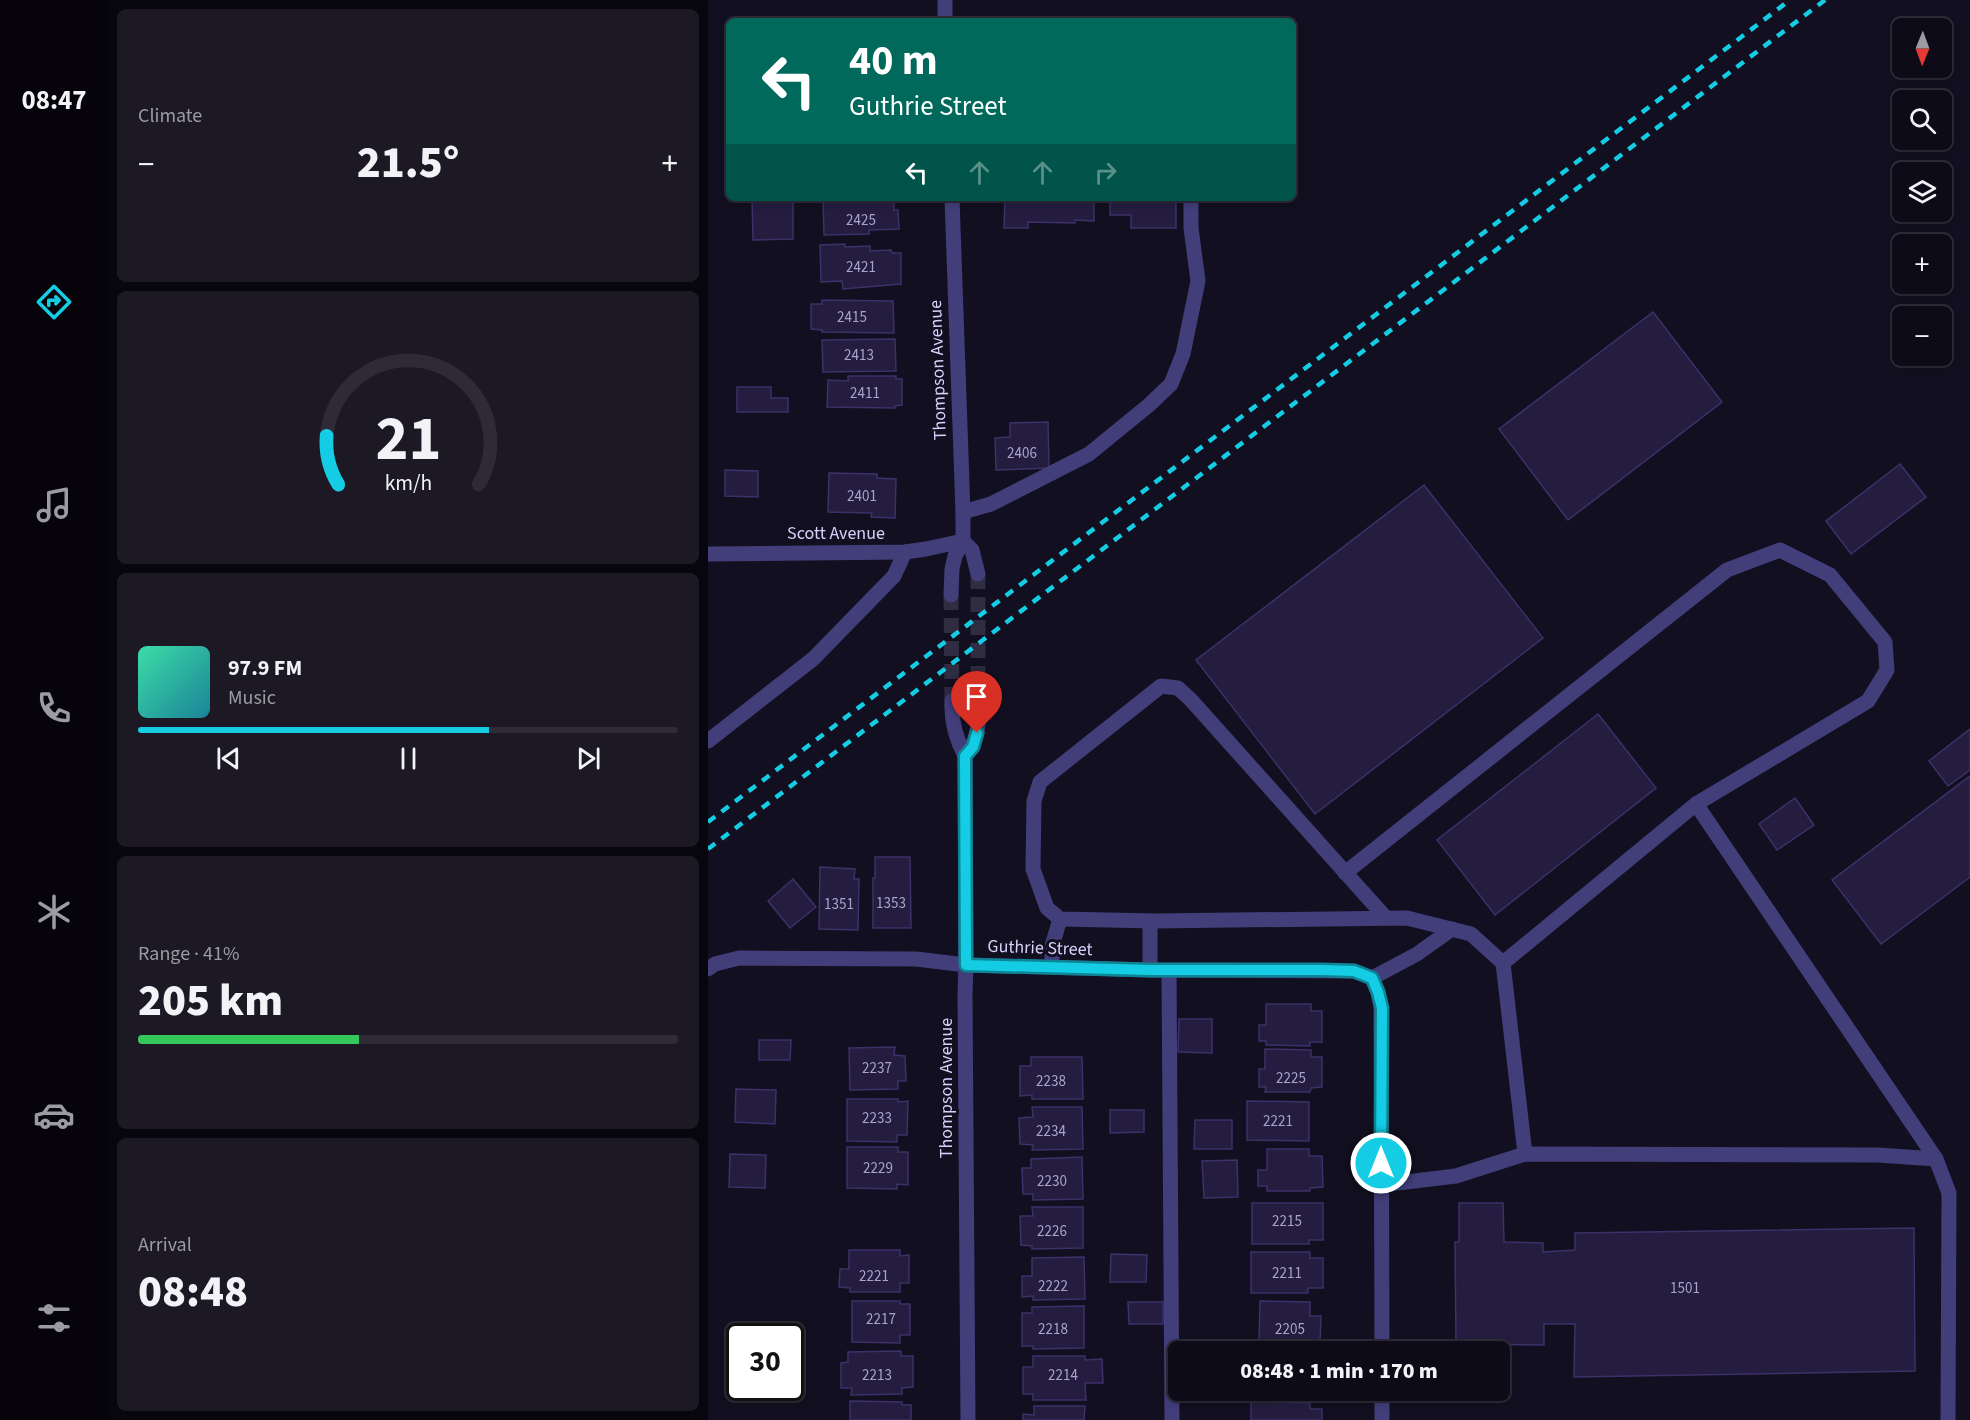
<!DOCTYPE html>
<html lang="en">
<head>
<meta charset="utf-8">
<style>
  body { margin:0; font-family:"Source Sans 3",sans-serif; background:#1c1925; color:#f1f3f6; height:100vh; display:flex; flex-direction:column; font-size:22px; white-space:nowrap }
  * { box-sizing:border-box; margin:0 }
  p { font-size:20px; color:#9b9ba2 }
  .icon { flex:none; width:33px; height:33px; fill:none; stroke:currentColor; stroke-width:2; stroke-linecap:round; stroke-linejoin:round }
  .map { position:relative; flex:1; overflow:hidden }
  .drawer { display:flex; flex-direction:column; gap:9px; padding:9px; background:#08060d; width:600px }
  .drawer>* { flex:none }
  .hud { position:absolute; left:18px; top:18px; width:570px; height:183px; border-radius:9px; box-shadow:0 3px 9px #0003,0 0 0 2px #2e2b37; background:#00695c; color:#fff; overflow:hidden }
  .needle { width:39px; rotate:181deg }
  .tools { position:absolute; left:1184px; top:18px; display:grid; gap:12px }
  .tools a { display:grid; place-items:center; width:60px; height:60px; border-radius:9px; background:#0e0b18; box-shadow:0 3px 9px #0003,0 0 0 2px #2e2b37; font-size:30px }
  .speed { position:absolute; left:18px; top:1323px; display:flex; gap:12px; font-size:30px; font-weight:700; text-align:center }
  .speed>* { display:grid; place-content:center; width:78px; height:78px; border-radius:50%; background:#0e0b18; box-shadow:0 3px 9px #0003,0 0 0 2px #2e2b37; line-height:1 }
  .speed .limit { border:3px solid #111; border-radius:9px; background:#fff; color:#111 }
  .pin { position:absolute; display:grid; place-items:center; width:51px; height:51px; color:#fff; margin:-62px -26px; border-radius:50% 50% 50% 0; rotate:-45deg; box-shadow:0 0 6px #0007 }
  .pin .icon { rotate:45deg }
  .me { position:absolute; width:66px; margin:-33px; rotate:0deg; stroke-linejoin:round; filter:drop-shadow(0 0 4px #0008) }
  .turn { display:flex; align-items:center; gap:21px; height:126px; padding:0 24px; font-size:27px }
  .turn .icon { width:78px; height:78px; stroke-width:2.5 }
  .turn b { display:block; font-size:42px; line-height:51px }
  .lanes { display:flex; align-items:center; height:57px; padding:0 24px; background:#0003; justify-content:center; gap:30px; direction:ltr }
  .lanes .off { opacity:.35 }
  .big { font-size:45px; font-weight:800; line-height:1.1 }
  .drawer .card { flex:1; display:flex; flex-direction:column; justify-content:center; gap:9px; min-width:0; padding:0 21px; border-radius:9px; background:#1c1925 }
  .drawer .dial { align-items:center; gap:0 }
  .dial svg { height:156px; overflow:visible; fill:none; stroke:#2e2b37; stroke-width:7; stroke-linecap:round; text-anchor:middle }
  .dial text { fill:#f1f3f6; stroke:none }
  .song { display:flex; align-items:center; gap:18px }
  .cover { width:72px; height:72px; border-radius:9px; background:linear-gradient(135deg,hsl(160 70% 55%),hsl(190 70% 35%)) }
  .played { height:6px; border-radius:3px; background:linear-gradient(90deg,#14cde4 65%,#2e2b37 65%) }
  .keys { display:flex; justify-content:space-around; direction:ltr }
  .heat { display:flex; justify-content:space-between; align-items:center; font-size:33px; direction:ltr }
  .charge { height:9px; border-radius:4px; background:linear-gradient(90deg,#34c759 41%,#2e2b37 0) }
  .trip { position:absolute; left:460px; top:1341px; width:342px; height:60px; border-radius:9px; background:#0e0b18; box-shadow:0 3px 9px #0003,0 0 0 2px #2e2b37; font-weight:800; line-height:60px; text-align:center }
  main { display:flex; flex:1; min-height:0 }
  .dock { display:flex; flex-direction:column; width:108px; justify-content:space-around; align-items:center; background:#06040a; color:#9b9ba2 }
  .dock .icon { width:42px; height:42px }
  .dock .selected { color:#14cde4 }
  .dock b { font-size:27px; color:#f1f3f6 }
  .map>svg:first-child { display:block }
  .building { fill:#241d3f; stroke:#3c3169; stroke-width:1.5 }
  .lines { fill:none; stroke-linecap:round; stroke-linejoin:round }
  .minor-tunnel { stroke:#302c41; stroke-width:15; stroke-dasharray:15 8; stroke-linecap:butt }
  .minor { stroke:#413e7a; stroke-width:15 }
  .rail { stroke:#14cde4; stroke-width:4.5; stroke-dasharray:9 8; stroke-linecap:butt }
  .route-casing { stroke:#0d8594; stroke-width:15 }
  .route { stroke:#14cde4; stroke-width:10 }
  .labels { text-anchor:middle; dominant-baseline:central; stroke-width:6; stroke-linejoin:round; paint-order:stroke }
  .number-label { font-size:15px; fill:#aaa4cc }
  .street-label { font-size:18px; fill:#d7d1fb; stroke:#120f20 }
</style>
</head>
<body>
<main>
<nav class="dock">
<b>08:47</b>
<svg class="icon selected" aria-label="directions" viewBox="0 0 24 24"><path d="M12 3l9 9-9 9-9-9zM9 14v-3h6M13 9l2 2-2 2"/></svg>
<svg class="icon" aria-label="music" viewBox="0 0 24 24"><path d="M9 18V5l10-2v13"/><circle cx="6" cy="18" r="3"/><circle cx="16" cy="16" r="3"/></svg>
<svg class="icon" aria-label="phone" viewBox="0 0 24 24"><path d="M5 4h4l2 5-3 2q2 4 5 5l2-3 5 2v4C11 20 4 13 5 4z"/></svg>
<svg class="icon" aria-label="climate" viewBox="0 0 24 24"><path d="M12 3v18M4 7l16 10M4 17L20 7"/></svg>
<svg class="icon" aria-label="car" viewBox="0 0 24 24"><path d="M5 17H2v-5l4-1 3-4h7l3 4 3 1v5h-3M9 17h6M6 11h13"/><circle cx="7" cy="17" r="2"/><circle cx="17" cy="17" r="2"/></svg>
<svg class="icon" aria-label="filters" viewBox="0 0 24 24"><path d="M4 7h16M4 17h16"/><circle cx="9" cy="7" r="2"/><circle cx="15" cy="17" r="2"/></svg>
</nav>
<section class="drawer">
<div class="card"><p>Climate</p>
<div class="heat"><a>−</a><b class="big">21.5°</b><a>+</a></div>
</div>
<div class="card dial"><svg viewBox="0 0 100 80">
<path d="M14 69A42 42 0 1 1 86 69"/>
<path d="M14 69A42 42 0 0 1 8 44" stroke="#14cde4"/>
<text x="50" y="56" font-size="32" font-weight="700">21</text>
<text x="50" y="72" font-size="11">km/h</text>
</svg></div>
<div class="card">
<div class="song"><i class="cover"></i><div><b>97.9 FM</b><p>Music</p></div></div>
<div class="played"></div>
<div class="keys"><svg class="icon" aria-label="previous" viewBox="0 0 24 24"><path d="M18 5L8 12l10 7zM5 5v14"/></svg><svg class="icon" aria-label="pause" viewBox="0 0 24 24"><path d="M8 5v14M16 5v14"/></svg><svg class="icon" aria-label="next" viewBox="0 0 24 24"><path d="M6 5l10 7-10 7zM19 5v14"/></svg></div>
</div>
<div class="card"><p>Range · 41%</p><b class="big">205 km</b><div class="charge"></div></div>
<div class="card"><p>Arrival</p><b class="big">08:48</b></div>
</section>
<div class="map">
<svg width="1262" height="1420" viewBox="0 0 1262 1420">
  <rect width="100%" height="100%" fill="#120f20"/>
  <g class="building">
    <path d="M44,198H85V239L45,240Z"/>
    <path d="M115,198H182V201H186V210H190L191,229L161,230V234L116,235Z"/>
    <path d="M297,198H386V221L367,220V223L320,222V228H296Z"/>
    <path d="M402,198H468V228H423V215H402Z"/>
    <path d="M137,244V247L162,246V251L183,250L184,253H193V284L135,289L134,281L113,282L112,245Z"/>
    <path d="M114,300L185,301L186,333L114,332V330L103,329V304H114Z"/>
    <path d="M945,312L1014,402L860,520L791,429Z"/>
    <path d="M187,339L188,371L115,372L114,340Z"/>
    <path d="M140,376H188V379H194V405L187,406V408L119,407L120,380L140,381Z"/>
    <path d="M29,387H63V398H80V412H29Z"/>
    <path d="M340,422L341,468L288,470L287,438L302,437V423Z"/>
    <path d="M1192,464L1218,497L1143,554L1118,521Z"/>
    <path d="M17,470L50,471V497L17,496Z"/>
    <path d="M121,473L169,474V478L188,479L187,518L163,517L164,513L120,512Z"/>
    <path d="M716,485L835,638L607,814L488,660Z"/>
    <path d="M890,714L948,788L787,915L729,840Z"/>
    <path d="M1262,729V770L1240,786L1221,761Z"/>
    <path d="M1262,776V877L1173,944L1124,880Z"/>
    <path d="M1087,798L1106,825L1069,850L1051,824Z"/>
    <path d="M167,857H202L203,928H165V878H167Z"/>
    <path d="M112,867L147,869L146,879H151L150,930L111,929Z"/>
    <path d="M85,879L108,907L82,928L60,901Z"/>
    <path d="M558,1004H603V1011H614V1042H602V1046L558,1045V1041H551V1025H558Z"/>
    <path d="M471,1019H504V1053L470,1052Z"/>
    <path d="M51,1040H83L82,1060H51Z"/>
    <path d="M187,1047L186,1055L197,1056L198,1081H190V1089L142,1090L141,1048Z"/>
    <path d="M557,1049L603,1050V1057H614V1087L603,1088L602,1092H557L558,1087H551V1069H557Z"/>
    <path d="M323,1057H374L375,1099H324V1095L312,1096V1066H323Z"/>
    <path d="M28,1089L68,1090L67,1124L27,1122Z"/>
    <path d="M139,1099H190V1102L200,1101L199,1135H189V1142L139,1141Z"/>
    <path d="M539,1101L601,1102V1141L539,1140Z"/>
    <path d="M324,1107H374L375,1149L324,1150L325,1145L312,1144L311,1118L325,1117Z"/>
    <path d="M402,1110H436V1132L402,1133Z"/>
    <path d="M487,1120H524V1149H486Z"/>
    <path d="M139,1147H190V1152H200V1185L189,1184V1189L139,1188Z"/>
    <path d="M559,1149H601V1156H614L615,1187L602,1188V1191H559V1186H550V1170H559Z"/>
    <path d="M22,1154L58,1155L57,1188L21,1187Z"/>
    <path d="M374,1157L375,1199L325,1200V1194H315L314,1168H323V1159Z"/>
    <path d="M529,1160L530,1197L496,1198L494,1161Z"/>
    <path d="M544,1203H615V1240H601V1244H544Z"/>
    <path d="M751,1203H795L796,1242L835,1243V1252L867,1250V1233L1206,1228L1207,1371L866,1377L867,1324H836V1345L748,1344L747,1242H751Z"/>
    <path d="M324,1207H375V1248L324,1249V1246L313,1245L312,1216H325Z"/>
    <path d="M141,1250H192V1256L201,1255V1283H192V1292H142V1288L131,1287L132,1269H141Z"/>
    <path d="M543,1252H602V1258H615V1288H600V1293H543Z"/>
    <path d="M403,1254L439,1255L438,1282H402Z"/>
    <path d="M376,1257L377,1299L325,1300V1296L314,1297V1276H324V1258Z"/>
    <path d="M144,1301H192V1304H202V1335H192V1343L144,1342Z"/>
    <path d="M552,1301L602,1302V1316H613L612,1343H551Z"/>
    <path d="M420,1302H455V1324H421Z"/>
    <path d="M376,1306V1348L325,1349V1346H314V1313H324V1307Z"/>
    <path d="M25,1343H32V1378H26Z"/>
    <path d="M193,1351V1356H205V1387L194,1388V1394L143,1395L144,1388H133V1363L140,1362V1352Z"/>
    <path d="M325,1356H377V1360L394,1359L395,1383H377L378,1400H325V1394H315V1367H325Z"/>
    <rect x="547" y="1390" width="67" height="5"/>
    <path d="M142,1401L194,1402V1405H203V1420H142Z"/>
    <path d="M543,1402L602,1403V1409H614V1420H543Z"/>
    <path d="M326,1406H377L376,1420H315V1414L326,1415Z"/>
  </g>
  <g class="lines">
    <g class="minor-tunnel">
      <path d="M270,574V681"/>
      <path d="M243,595L244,701"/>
    </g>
    <g class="minor">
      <path d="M237,0V21"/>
      <path d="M255,512L283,504L381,454L441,405L463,384L475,354L490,281L483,228V198"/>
      <path d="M255,541L264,550L270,574"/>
      <path d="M0,554L197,552L218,549L255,541"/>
      <path d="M243,595L244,569L247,556L255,541V512L244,198"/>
      <path d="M244,701C243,721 248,739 257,756L258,965L257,994L260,1420"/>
      <path d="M0,741L105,659L186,576L197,552"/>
      <path d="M257,756C275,736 271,706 270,681"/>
      <path d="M988,804L1228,1159L1241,1193L1240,1420"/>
      <path d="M637,873L1019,570L1072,550L1122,575L1177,642L1179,670L1160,701L988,804L795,963"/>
      <path d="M678,918L483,700L470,688L453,686L332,782L326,801L325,869L339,908L352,919L447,921L699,918L763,934L795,963L817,1154"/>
      <path d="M344,967V946L352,919"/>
      <path d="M0,969L7,964L31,958L208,959L258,965L442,970L646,971L664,978"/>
      <path d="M442,970V921"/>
      <path d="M461,970L464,1420"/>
      <path d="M664,978L670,992L673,1008L674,1352"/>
      <path d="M664,978L709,954L744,929"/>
      <path d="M673,1185L748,1176L817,1154L1170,1155L1228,1159"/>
      <path d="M674,1390V1420"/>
    </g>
    <g class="rail">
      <path d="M0,822L1082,0"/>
      <path d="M0,849L1117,0"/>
    </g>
  </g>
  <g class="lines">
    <defs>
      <path id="route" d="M269,733L265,747L257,756L258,965L442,970H615L646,971L664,978L670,992L674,1008L673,1163"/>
    </defs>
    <use href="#route" class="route-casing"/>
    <use href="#route" class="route"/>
  </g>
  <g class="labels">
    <g class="number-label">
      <text x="153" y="220">2425</text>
      <text x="153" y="267">2421</text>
      <text x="144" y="317">2415</text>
      <text x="151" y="355">2413</text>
      <text x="157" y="393">2411</text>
      <text x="314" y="453">2406</text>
      <text x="154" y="496">2401</text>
      <text x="183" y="903">1353</text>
      <text x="131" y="904">1351</text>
      <text x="169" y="1068">2237</text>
      <text x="583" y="1078">2225</text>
      <text x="343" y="1081">2238</text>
      <text x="169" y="1118">2233</text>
      <text x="570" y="1121">2221</text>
      <text x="343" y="1131">2234</text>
      <text x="170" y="1168">2229</text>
      <text x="344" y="1181">2230</text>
      <text x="579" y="1221">2215</text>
      <text x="344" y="1231">2226</text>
      <text x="579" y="1273">2211</text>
      <text x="166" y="1276">2221</text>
      <text x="345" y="1286">2222</text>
      <text x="977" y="1288">1501</text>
      <text x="173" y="1319">2217</text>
      <text x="345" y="1329">2218</text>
      <text x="582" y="1329">2205</text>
      <text x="169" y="1375">2213</text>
      <text x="355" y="1375">2214</text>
    </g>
    <g class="street-label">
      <text transform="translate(230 370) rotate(-92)">Thompson Avenue</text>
      <text x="128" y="533">Scott Avenue</text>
      <text transform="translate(332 948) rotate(2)">Guthrie Street</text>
      <text transform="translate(238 1088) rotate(-90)">Thompson Avenue</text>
    </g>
  </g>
</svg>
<div class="tools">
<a><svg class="needle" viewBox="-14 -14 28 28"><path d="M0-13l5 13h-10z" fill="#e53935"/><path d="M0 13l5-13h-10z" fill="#9b9ba2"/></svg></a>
<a><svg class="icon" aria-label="search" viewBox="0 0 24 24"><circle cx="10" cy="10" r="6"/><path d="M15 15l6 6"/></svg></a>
<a><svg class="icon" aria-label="layers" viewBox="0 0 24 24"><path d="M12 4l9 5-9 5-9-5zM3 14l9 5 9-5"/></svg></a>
<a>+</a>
<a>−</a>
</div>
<div class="speed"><div class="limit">30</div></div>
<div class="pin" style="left:269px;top:733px;background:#d93025"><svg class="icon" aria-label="arrive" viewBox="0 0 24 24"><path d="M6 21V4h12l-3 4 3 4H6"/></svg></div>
<svg class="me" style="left:673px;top:1163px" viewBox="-20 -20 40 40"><circle r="17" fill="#14cde4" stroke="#fff" stroke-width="3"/><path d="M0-11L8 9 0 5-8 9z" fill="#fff"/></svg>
<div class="trip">08:48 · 1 min · 170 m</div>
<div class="hud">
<div class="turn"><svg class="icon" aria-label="left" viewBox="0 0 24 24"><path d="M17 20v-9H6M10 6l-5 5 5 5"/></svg><div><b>40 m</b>Guthrie Street</div></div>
<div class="lanes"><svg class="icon" aria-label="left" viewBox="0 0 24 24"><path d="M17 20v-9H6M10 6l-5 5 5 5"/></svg><svg class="icon off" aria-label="ahead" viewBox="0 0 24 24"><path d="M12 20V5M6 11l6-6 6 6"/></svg><svg class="icon off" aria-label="ahead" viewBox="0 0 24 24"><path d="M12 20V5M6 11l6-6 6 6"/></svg><svg class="icon off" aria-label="right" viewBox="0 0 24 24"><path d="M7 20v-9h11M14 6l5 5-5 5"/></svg></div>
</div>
</div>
</main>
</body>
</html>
